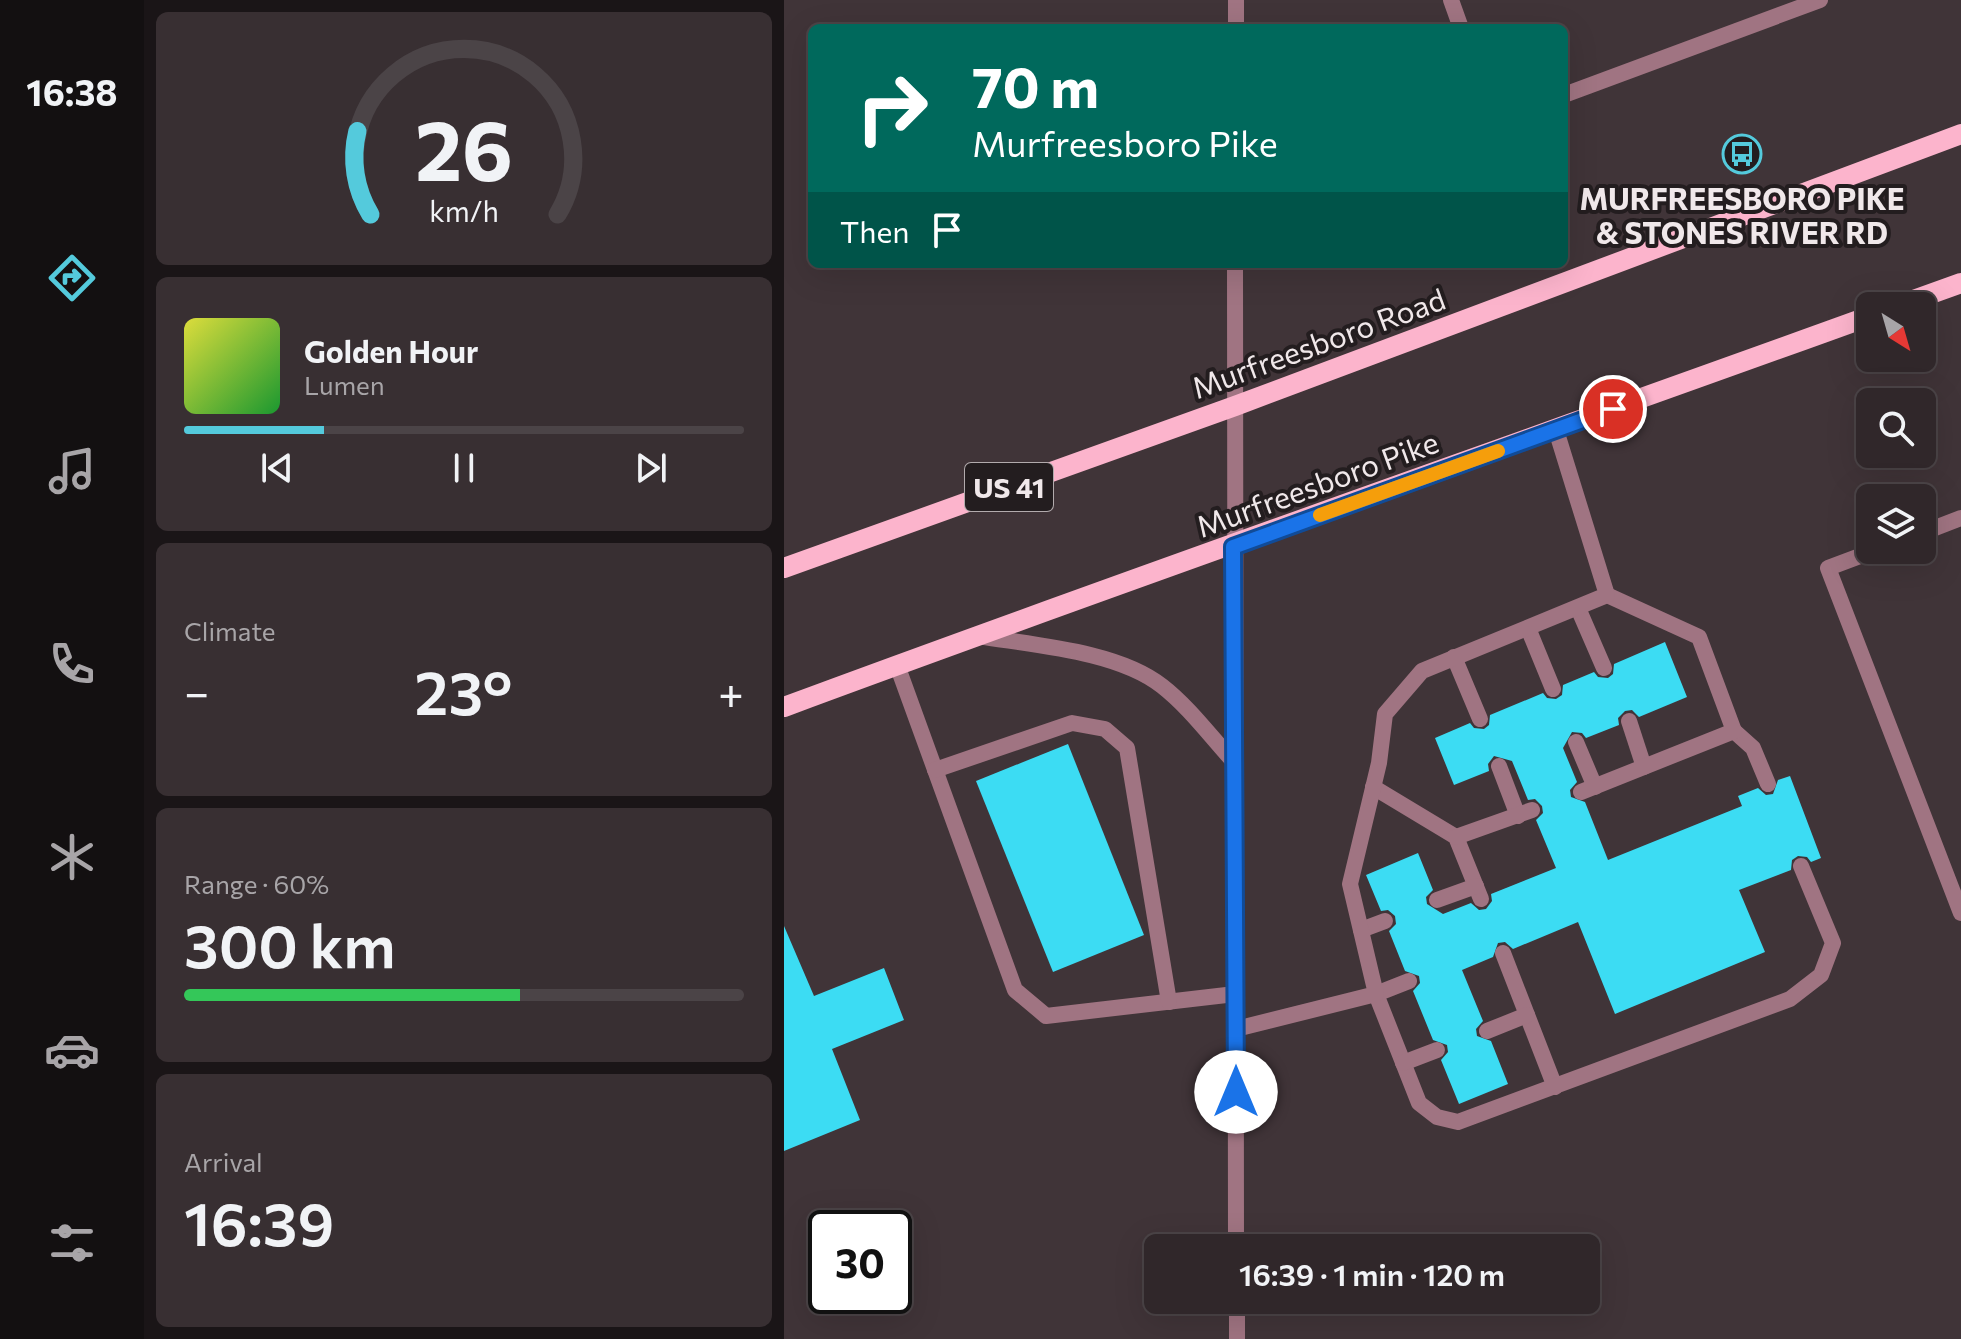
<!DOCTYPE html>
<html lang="en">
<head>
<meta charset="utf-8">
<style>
  body { margin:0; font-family:Commissioner,sans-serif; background:#382f32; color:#f1f3f6; height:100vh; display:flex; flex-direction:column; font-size:30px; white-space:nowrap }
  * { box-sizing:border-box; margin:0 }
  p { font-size:26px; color:#a8a5a8 }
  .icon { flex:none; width:44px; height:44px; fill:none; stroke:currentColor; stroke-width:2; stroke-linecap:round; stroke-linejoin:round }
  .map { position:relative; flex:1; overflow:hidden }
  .panel { display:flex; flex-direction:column; gap:12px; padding:12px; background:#1a1517; width:640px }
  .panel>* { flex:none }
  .banner { position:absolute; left:24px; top:24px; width:760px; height:244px; border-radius:12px; box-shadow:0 8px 32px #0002,0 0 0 2px #4b4447; background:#00695c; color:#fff; overflow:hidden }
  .needle { width:52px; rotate:143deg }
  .controls { position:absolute; left:1072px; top:292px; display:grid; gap:16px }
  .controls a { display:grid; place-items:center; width:80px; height:80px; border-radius:12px; background:#30272a; box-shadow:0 8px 32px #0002,0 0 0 2px #4b4447; font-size:40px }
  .speed { position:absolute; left:24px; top:1210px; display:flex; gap:16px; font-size:40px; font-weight:700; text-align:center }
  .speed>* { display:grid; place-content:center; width:104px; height:104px; border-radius:50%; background:#30272a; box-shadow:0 8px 32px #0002,0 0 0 2px #4b4447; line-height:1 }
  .speed .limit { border:4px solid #111; border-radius:12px; background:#fff; color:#111 }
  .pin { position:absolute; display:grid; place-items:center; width:68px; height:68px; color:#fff; margin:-34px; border:4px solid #fff; border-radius:50%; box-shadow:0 2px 8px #0007 }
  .me { position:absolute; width:88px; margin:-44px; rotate:0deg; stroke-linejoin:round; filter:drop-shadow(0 0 6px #0008) }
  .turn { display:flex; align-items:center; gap:28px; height:168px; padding:0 32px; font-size:36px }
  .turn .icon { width:104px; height:104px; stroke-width:2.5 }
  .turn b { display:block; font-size:56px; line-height:68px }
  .then { display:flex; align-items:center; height:76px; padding:0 32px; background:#0003; gap:16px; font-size:30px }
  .big { font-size:60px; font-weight:600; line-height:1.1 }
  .panel .widget { flex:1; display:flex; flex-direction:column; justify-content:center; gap:12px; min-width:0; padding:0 28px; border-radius:12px; background:#382f32 }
  .panel .dial { align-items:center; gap:0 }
  .dial svg { height:208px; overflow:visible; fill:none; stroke:#4b4447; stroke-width:7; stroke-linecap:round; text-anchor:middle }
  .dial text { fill:#f1f3f6; stroke:none }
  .song { display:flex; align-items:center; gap:24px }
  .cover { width:96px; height:96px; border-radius:12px; background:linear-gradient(135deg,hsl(60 70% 55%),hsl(130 70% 35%)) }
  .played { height:8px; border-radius:4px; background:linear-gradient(90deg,#54cadc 25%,#4b4447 25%) }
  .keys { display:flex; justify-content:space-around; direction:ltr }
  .heat { display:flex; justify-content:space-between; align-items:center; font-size:44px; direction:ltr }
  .charge { height:12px; border-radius:6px; background:linear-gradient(90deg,#34c759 60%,#4b4447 0) }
  .trip { position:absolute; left:360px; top:1234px; width:456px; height:80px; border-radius:12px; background:#30272a; box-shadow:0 8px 32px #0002,0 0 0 2px #4b4447; font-weight:600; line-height:80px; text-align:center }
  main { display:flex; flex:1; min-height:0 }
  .tab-bar { display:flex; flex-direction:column; width:144px; justify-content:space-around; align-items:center; background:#131011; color:#a8a5a8 }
  .tab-bar .icon { width:56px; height:56px }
  .tab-bar .active { color:#54cadc }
  .tab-bar b { font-size:36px; color:#f1f3f6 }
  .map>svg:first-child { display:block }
  .building { fill:#3cdcf3 }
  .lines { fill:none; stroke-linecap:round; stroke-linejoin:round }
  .service { stroke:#a07482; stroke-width:16 }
  .minor { stroke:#a07482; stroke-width:16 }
  .primary { stroke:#fcb4cc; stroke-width:20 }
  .route-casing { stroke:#114b97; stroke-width:20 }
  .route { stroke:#1a73e8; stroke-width:14 }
  .slow { stroke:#f59e0b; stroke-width:14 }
  .labels { text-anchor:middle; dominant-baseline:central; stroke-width:8; stroke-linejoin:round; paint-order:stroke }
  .shield { fill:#231d1f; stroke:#b2abad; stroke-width:2 }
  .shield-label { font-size:28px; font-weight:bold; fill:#f0e8ea }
  .poi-label { font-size:30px; font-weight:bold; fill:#f0e8ea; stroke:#231d1f }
  .street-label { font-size:30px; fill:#f0e8ea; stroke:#231d1f }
</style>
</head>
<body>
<main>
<nav class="tab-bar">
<b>16:38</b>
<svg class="icon active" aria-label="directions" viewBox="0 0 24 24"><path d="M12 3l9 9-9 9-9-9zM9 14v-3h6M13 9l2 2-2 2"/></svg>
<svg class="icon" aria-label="music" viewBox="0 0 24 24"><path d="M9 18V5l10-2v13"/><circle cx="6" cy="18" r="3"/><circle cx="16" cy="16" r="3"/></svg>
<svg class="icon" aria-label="phone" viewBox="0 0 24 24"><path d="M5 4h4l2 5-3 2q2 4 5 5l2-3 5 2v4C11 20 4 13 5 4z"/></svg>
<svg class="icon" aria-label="climate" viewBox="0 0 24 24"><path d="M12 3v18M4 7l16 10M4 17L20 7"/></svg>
<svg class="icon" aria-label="car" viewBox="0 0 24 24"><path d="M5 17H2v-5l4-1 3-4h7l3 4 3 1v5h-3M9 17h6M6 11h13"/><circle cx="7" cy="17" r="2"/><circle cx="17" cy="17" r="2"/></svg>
<svg class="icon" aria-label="filters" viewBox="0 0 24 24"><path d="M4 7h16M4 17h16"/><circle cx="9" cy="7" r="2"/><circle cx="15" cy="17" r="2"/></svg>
</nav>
<section class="panel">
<div class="widget dial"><svg viewBox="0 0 100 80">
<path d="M14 69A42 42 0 1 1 86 69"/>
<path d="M14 69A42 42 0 0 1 9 37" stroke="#54cadc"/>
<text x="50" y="56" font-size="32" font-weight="700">26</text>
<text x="50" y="72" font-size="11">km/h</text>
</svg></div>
<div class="widget">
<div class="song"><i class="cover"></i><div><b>Golden Hour</b><p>Lumen</p></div></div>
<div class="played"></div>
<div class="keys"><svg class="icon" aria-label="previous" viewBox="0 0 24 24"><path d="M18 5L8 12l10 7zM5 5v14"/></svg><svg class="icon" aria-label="pause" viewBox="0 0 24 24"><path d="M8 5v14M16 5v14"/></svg><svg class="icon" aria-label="next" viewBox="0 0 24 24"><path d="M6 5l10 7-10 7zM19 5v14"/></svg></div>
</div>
<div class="widget"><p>Climate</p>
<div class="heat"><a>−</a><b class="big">23°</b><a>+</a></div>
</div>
<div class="widget"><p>Range · 60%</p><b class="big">300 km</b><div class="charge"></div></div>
<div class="widget"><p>Arrival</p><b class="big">16:39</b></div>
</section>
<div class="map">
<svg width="1177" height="1339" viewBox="0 0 1177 1339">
  <rect width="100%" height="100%" fill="#403438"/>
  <g class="building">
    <path d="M881,642L903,697L855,717L848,710L841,711L834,718L835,725L802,738L798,733L788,732L779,748L793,782L786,790L787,797L801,802L824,860L958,806L954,796L974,788L982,795L989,794L994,780L1006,776L1037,858L1027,862L1023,857L1014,856L1008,860L1007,870L955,890L981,952L831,1014L794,922L729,949L721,942L714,943L709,957L678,970L699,1021L692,1029L693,1036L707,1041L724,1084L675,1104L657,1060L664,1052L663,1045L649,1040L629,991L636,983L635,976L621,971L605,931L612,924L611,916L604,910L597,911L582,875L634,853L649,890L642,897L643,904L659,914L687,903L695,910L702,909L708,901L707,894L772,868L752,820L759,813L758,806L751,799L744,800L728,761L710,756L704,764L705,771L670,785L651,738L686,723L690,728L700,729L705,725L706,715L759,693L763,698L772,699L778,695L779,685L810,672L814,677L824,678L829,674L830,664Z"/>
    <path d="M284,744L360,935L269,972L192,781Z"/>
    <path d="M0,926L30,996L100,968L120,1020L48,1049L76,1120L0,1151Z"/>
  </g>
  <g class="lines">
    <g class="service">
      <path d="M667,0L677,28"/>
      <path d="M780,95L1036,0"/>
      <path d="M1138,533L1177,518"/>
      <path d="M1092,550L1044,568L1177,913"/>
      <path d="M794,608L820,668"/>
      <path d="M744,628L769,689"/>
      <path d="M670,657L696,719"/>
      <path d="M113,665L231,990L262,1016L451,994"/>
      <path d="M845,721L860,767"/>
      <path d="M950,731L969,748L984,784"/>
      <path d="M792,742L811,787"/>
      <path d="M715,766L734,816"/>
      <path d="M151,770L288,723L321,729L343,748L385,1002"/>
      <path d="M589,787L672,837L697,899"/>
      <path d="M797,792L950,731L915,637L823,595"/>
      <path d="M672,837L748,810"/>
      <path d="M653,900L692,886"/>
      <path d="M577,930L601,921"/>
      <path d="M719,953L771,1087"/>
      <path d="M625,981L592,994L635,1103L653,1117L674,1122L1006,999L1037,975L1049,943L1017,866"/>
      <path d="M452,1029L592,994L566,884L595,763L601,714L638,671L823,595L772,430"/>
      <path d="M703,1031L743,1015"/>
      <path d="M619,1063L653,1050"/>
    </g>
    <g class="minor">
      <path d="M452,28V0"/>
      <path d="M451,264L452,1248"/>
      <path d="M194,636C249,645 334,651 378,686C405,707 427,737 450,762"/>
      <path d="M453,1300V1339"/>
    </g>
    <g class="primary">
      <path d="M1113,306L1177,283"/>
      <path d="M0,568L451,406L1177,134"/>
      <path d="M0,707C361,573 724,447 1086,316"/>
    </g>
  </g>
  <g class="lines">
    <defs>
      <path id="route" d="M452,1092L449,547L829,409"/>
    </defs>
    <use href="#route" class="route-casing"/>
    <use href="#route" class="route"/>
    <path class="slow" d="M536,515L714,451"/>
  </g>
  <defs>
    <symbol id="bus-ring" viewBox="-11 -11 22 22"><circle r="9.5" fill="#231d1f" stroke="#54cadc" stroke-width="1.5"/><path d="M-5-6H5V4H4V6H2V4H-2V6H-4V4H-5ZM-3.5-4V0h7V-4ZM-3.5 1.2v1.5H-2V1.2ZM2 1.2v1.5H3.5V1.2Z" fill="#54cadc"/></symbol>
  </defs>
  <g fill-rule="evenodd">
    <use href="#bus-ring" x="936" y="132" width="44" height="44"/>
  </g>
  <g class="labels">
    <rect class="shield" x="181" y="463" width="88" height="48" rx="6"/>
    <g class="shield-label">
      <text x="225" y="487">US 41</text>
    </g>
    <g class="poi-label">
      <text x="958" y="197">MURFREESBORO PIKE<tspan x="958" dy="34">&amp; STONES RIVER RD</tspan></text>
    </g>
    <g class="street-label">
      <text transform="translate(534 342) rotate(-20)">Murfreesboro Road</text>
      <text transform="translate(533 483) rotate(-20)">Murfreesboro Pike</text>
    </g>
  </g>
</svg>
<div class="controls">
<a><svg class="needle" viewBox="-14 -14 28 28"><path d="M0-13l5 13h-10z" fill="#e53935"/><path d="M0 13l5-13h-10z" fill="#a8a5a8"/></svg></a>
<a><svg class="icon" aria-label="search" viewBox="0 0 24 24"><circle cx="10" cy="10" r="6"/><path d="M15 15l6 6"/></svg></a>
<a><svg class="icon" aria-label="layers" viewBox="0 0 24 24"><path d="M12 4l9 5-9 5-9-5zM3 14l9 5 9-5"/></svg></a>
</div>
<div class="speed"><div class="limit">30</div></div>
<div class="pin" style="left:829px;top:409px;background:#d93025"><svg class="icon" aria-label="arrive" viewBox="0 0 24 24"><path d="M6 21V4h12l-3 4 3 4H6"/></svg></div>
<svg class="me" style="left:452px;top:1092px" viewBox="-20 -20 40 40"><circle r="19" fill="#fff"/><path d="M0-13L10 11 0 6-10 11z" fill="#1a73e8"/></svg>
<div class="trip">16:39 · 1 min · 120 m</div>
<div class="banner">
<div class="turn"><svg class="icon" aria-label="right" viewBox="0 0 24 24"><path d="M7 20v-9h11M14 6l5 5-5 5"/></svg><div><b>70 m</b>Murfreesboro Pike</div></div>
<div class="then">Then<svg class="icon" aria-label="arrive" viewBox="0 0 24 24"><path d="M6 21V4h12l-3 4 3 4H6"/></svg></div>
</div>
</div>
</main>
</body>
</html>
